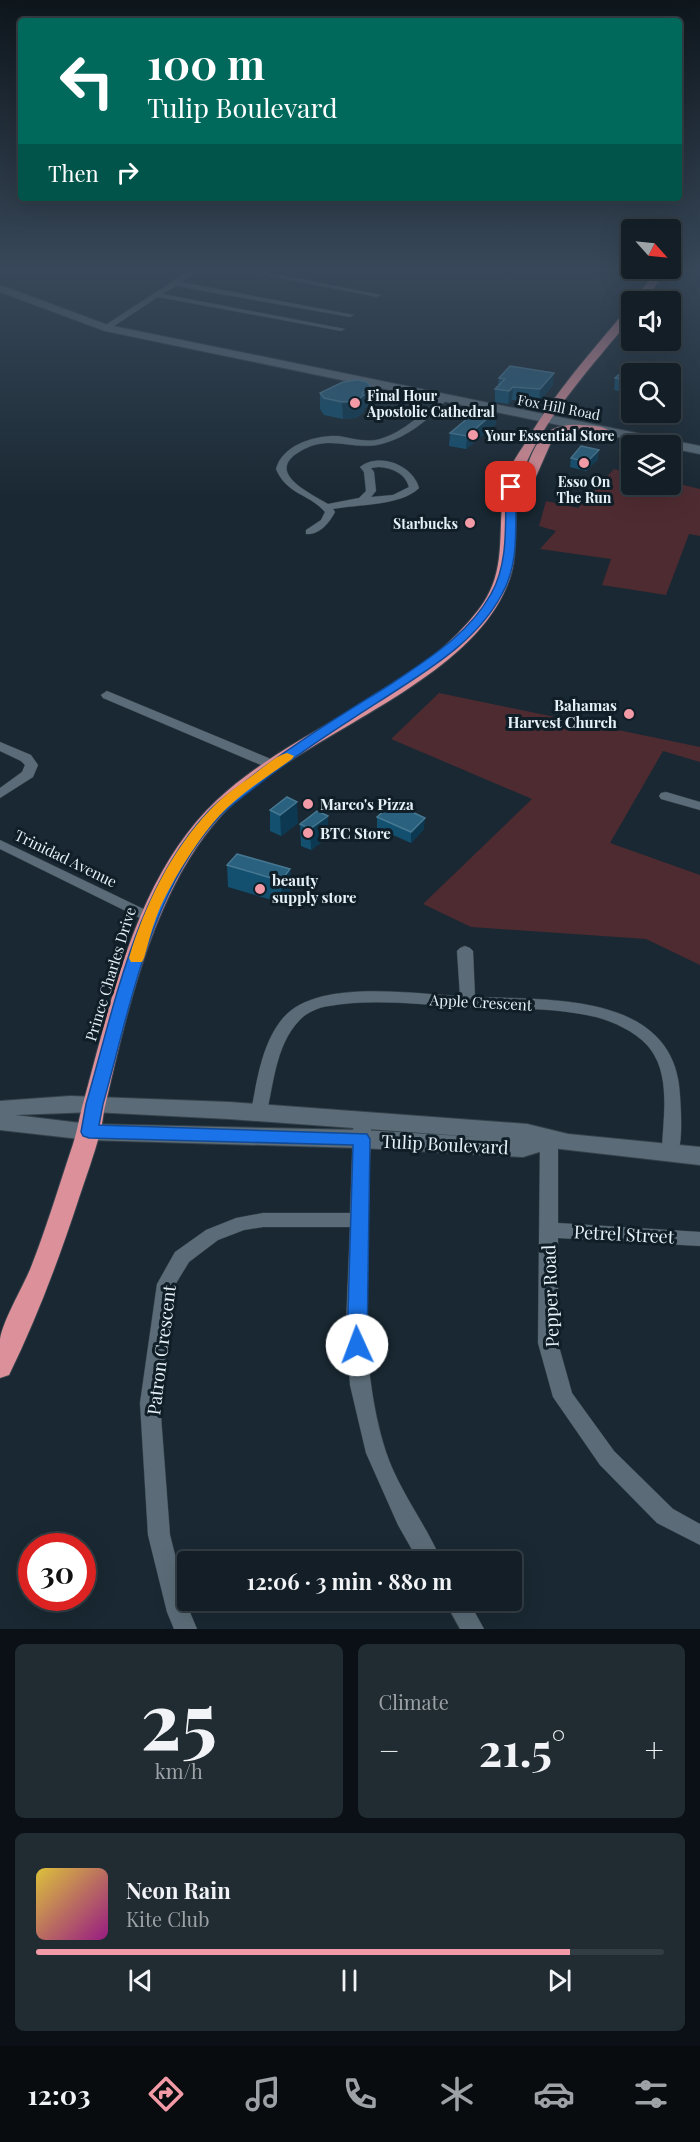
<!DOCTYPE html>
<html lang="en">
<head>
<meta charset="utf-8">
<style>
  body { margin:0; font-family:"Playfair Display",serif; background:#202b32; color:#f1f3f6; height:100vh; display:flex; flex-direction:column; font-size:22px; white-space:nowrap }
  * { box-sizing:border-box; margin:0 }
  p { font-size:20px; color:#9da2a7 }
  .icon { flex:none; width:33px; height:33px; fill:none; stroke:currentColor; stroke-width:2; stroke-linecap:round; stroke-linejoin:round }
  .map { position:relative; height:1629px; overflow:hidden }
  .panel { display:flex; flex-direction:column; gap:15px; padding:15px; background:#0a1015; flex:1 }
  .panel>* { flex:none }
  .hud { position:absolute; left:18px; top:18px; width:664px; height:183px; border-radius:6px; box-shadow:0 6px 24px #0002,0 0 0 2px #323c43; background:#00695c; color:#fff; overflow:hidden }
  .needle { width:39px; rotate:117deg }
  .fabs { position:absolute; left:621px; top:219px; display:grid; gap:12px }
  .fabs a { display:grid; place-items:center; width:60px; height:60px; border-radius:6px; background:#131e26; box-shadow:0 6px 24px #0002,0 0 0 2px #323c43; font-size:30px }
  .speed { position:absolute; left:18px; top:1533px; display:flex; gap:12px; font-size:30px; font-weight:700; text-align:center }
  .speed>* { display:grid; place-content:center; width:78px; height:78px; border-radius:50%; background:#131e26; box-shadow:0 6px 24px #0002,0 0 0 2px #323c43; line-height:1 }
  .speed .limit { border:9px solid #d22; background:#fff; color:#111 }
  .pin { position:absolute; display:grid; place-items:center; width:51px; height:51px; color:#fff; margin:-26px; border-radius:12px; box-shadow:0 3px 9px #0006 }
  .me { position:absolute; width:66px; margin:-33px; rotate:358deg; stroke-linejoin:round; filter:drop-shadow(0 0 4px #0008) }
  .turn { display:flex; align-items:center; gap:21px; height:126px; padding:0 30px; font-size:27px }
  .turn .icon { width:78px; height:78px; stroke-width:2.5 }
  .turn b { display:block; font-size:42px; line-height:51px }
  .then { display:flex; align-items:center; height:57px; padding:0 30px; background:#0003; gap:12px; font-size:22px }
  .big { font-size:45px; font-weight:700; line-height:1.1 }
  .panel .widget { flex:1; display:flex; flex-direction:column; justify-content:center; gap:9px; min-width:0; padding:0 21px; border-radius:9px; background:#202b32 }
  .panel .dial { align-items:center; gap:0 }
  .dial b { font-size:78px; line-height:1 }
  .song { display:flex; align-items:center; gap:18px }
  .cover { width:72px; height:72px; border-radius:9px; background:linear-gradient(135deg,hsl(50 70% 55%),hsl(310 70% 35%)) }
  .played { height:6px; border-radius:3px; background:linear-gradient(90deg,#f39aa7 85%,#323c43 85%) }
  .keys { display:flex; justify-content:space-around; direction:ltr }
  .heat { display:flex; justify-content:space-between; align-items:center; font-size:33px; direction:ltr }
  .panel .tiles { flex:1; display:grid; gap:15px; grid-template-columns:1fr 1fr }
  .widget:last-child { grid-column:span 2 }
  .trip { position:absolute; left:177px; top:1551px; width:345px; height:60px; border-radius:6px; background:#131e26; box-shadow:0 6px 24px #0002,0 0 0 2px #323c43; font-weight:700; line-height:60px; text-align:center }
  .dock { display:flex; height:96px; justify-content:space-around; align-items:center; background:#080c0f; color:#9da2a7 }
  .dock .icon { width:42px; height:42px }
  .dock .selected { color:#f39aa7 }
  .dock b { font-size:27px; color:#f1f3f6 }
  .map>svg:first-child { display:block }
  .green { fill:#4e2b31 }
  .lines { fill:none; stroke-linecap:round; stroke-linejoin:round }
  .street-casing { stroke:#36424b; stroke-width:1 }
  .secondary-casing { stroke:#36424b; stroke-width:2 }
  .highway-casing { stroke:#36424b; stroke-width:2 }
  .street { fill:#5b6c78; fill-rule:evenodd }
  .secondary { fill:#5b6c78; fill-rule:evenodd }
  .highway { fill:#db909a; fill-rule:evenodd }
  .wall { fill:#135070 }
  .shaded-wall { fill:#0c3951 }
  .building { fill:#2a617f; stroke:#477892; stroke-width:1.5 }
  .route { fill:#1a73e8; stroke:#114b97; stroke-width:1.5 }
  .slow { fill:#f59e0b }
  .poi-dot { fill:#f39aa7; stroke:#101e28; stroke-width:2 }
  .labels { text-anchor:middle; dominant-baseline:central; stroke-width:6; stroke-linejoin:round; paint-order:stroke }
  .far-poi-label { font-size:14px; font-weight:bold; fill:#e6f0f7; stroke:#101e28; text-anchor:start }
  .far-street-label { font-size:14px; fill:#e6f0f7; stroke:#101e28 }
  .poi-label { font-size:15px; font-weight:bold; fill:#e6f0f7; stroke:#101e28; text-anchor:start }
  .street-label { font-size:15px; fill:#e6f0f7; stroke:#101e28 }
  .near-street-label { font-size:18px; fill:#e6f0f7; stroke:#101e28 }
</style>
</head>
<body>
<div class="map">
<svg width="700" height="1629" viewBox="0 0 700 1629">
  <rect width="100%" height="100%" fill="#192832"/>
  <g class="green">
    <path d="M614,469L631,473L632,484H670L671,482L700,489V536L689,534L666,595L602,585L611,559L540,549L556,531L539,526L546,501L578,508Z"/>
    <path d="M439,693L700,747V762L663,751L610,843L700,875V965L646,939L471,927L423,904L532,799L391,739Z"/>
  </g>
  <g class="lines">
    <defs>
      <g id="street">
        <path d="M187,272H196L181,282L354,315L350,317L176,286L163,294L345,329L341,331L158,297L108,330L101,328Z"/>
        <path d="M249,272H265L381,295L377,297Z"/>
        <path d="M441,396L448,398C432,417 409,436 385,443C355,453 330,432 299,452C294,455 289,459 287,465C282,481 317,497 328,504L359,498L366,491L364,472L360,467C379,452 413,465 419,488C401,506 358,504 333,509L335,512C329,523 320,535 306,534V530L321,520L325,512C310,494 287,495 276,469C282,445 315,435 338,436C351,438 366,443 380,439C404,432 423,413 441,396ZM379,467C392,468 405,473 409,487L393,495L371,497L376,491L374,472L371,468Z"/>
        <path d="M107,691L278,762L279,765L278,768H268L103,698L101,695Z"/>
        <path d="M0,742L31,755L38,765L33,777L0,798V788L22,772L25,765L21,761L0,751Z"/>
        <path d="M666,792L700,802V810L661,799L659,796L661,793Z"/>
        <path d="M0,840L154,914L156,917L149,922L144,920L0,849Z"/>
        <path d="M465,946L470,948L473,951L475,997C551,1000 676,992 680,1096C681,1110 683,1143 677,1155L671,1157L665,1155L662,1150C663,1116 672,1073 647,1045C634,1031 614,1022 596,1017C555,1007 511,1009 469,1007C423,1005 374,998 329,1006C320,1007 311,1011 304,1016C277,1039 274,1080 267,1112L265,1116L259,1118L253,1116L251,1112C257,1080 262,1043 283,1018C317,978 413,994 460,996L457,951L460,948Z"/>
        <path d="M362,1123L368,1125L371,1129C368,1233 354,1352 386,1452C399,1491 426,1524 442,1562H419L398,1525L366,1453L350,1385L346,1325L350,1227H263L244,1230L218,1240L189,1262L175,1285L160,1403L170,1535L189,1610L197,1629H174L167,1612L148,1535L140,1403L157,1284L175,1252L206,1230L236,1218L263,1213H350L353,1129L356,1125Z"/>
        <path d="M549,1134L555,1135L558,1140V1223L700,1232V1246L558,1238V1343L572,1393L614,1451L673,1509L700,1524V1545L657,1523L600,1465L553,1397L538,1343L540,1140L543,1135Z"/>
        <path d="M444,1600H468L484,1629H460Z"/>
      </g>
      <g id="secondary">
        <path d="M0,285L108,325L700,446V454L670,448V446H660L105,331L0,292Z"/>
        <path d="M70,1096L229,1102L527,1124L568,1134L700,1147V1165L552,1148L523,1157L361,1148L89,1140L0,1130V1101ZM93,1112L229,1119L478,1137L361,1130L89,1124L15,1115Z"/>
      </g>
      <g id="highway">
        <path d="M655,272H665L644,302H633Z"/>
        <path d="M632,307V317C596,362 531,431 519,486C535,450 536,422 582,425C591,426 603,425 609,431C601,438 570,429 553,438L523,506L516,510C515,532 517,557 510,578C474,686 295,734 221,816C154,890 128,1007 106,1102C103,1112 103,1123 100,1133C94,1155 86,1177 79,1198C59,1259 37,1318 9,1375L0,1378C0,1366 0,1352 0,1339C3,1320 23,1287 31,1267C46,1229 58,1189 71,1150C77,1134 79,1117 84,1100C112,998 137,875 217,800C296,726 413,696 479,609C513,565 492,517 509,471C513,461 520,451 526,442C554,393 592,351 628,308Z"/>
      </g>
    </defs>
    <use href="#street" class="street-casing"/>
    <use href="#secondary" class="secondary-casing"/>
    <use href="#highway" class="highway-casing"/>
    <use href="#street" class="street"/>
    <use href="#secondary" class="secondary"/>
    <use href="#highway" class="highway"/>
  </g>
  <g class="wall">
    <path d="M632,374V394L614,390L615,378Z"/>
    <path d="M499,378L553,385L539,402L512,400L508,404L495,402V389L498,386Z"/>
    <path d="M320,393L371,404L364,409V412L356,418L343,419L324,415L320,409Z"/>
    <path d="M496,411V424L466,449L449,446L450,433Z"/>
    <path d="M571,458L598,459L586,471L570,467Z"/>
    <path d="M270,810L298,823L281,836L270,831Z"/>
    <path d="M328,816V837L311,850L301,846L300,824Z"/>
    <path d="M377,817L424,829L411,843L377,828Z"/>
    <path d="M227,865L290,869L291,891L282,903L228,887Z"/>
  </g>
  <g class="shaded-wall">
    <path d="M554,373L553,385L539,402L540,389Z"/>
    <path d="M371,387V404L364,409V412L356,418L343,419L342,402L362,393Z"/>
    <path d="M513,387L512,400L508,404L509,391Z"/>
    <path d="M496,411V424L466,449L467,436Z"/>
    <path d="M599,450L598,459L586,471L587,462Z"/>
    <path d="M297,802L298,823L281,836L280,815Z"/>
    <path d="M328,816V837L311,850L310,829Z"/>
    <path d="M425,818L424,829L411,843V832Z"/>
    <path d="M290,869L291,891L282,903L281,881Z"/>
  </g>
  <g class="building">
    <path d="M510,366L554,373L540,389L513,387L509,391L495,389L505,379L499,378Z"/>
    <path d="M627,367L657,373L632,374V381L615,378Z"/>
    <path d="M358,380L367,382L371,387L362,393L364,395L356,401L342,402L324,398L320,393L343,382Z"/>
    <path d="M480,408L496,411L467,436L450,433Z"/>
    <path d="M581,446L599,450L587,462L571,458Z"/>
    <path d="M287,797L297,802L280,815L270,810Z"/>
    <path d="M393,803L425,818L411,832L377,817Z"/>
    <path d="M317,811L328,816L310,829L300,824Z"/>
    <path d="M237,854L290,869L281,881L227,865Z"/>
  </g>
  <linearGradient id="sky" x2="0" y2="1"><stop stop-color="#0e161c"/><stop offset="0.54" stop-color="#38485a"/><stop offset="1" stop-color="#38485a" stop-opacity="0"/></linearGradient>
  <rect width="700" height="500" fill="url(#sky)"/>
  <path class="route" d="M511,484L516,487C515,522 520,563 502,594C480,636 439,663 400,688C349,721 297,753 250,791C240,799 228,807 219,817C150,891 130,1009 103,1104L99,1125L367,1134L370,1139L367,1345L364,1351L357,1353L350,1351L347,1345L353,1145L89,1138L83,1136L81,1132L86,1104C115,1005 136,888 209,811C218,801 230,793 241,785C288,747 340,716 391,684C428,659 469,634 491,594C509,563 505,522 506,487Z"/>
  <path class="slow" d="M287,753L294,756L292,759C267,777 239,794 219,816C197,840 167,888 156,918C151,931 148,945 144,958L142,962H131L129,958C145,905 171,851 210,810C222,797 238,786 253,775C263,768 275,756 287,753Z"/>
  <g class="poi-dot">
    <circle cx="355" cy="403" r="6"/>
    <circle cx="473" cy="435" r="6"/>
    <circle cx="584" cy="463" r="6"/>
    <circle cx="470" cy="523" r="6"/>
    <circle cx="629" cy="714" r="6"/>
    <circle cx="308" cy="804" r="6"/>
    <circle cx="308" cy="833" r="6"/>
    <circle cx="260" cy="889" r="6"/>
  </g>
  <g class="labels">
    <g class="far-poi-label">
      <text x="367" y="395">Final Hour<tspan x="367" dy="16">Apostolic Cathedral</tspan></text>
      <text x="485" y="435">Your Essential Store</text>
      <text x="584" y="481" text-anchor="middle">Esso On<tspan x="584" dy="16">The Run</tspan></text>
      <text x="458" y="523" text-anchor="end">Starbucks</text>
    </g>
    <g class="far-street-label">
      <text transform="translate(559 407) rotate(11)">Fox Hill Road</text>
    </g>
    <g class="poi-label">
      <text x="617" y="705" text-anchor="end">Bahamas<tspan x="617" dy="17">Harvest Church</tspan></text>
      <text x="320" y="804">Marco's Pizza</text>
      <text x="320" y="833">BTC Store</text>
      <text x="272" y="880">beauty<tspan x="272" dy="17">supply store</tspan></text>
    </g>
    <g class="street-label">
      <text transform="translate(66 858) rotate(26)">Trinidad Avenue</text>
      <text transform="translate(110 974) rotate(-73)">Prince Charles Drive</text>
      <text transform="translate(481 1002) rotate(3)">Apple Crescent</text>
    </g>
    <g class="near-street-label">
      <text transform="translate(445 1144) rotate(3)">Tulip Boulevard</text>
      <text transform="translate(624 1234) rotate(3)">Petrel Street</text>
      <text transform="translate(550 1296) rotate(-92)">Pepper Road</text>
      <text transform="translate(161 1350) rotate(-83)">Patron Crescent</text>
    </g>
  </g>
</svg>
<div class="fabs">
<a><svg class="needle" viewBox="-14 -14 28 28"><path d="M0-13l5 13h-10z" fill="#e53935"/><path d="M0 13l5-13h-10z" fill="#9da2a7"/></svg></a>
<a><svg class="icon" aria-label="sound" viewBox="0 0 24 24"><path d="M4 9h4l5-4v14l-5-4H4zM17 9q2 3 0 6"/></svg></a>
<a><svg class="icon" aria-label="search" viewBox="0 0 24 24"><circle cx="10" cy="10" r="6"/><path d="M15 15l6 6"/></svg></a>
<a><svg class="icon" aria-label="layers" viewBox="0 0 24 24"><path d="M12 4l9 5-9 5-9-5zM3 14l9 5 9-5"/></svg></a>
</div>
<div class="speed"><div class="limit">30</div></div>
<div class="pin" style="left:511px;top:487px;background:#d93025"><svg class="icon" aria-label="arrive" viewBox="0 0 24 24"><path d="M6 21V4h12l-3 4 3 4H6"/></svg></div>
<svg class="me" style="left:357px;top:1345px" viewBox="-20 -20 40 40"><circle r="19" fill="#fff"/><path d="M0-13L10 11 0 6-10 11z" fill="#1a73e8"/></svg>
<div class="trip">12:06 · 3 min · 880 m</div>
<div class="hud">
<div class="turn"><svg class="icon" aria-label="left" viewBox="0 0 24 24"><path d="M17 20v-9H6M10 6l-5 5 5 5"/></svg><div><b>100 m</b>Tulip Boulevard</div></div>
<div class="then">Then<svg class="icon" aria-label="right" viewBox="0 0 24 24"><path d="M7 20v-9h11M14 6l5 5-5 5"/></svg></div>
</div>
</div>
<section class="panel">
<div class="tiles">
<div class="widget dial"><b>25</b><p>km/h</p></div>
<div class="widget"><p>Climate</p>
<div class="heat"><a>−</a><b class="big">21.5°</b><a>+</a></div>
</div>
<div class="widget">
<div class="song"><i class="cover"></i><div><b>Neon Rain</b><p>Kite Club</p></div></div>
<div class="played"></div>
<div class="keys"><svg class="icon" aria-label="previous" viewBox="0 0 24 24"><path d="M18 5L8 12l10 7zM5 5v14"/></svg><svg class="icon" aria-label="pause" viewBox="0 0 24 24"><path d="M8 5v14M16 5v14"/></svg><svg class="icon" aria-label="next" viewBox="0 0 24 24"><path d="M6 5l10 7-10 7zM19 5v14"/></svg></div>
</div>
</div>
</section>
<nav class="dock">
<b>12:03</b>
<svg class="icon selected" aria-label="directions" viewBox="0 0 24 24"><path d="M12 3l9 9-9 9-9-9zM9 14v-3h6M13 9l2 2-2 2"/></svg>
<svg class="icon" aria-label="music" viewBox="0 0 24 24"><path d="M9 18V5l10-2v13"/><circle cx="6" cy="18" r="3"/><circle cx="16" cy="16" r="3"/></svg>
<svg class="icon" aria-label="phone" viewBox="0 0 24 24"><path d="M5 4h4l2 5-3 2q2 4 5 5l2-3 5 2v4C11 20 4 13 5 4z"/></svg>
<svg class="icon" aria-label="climate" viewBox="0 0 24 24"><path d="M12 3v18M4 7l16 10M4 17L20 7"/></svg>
<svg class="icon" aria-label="car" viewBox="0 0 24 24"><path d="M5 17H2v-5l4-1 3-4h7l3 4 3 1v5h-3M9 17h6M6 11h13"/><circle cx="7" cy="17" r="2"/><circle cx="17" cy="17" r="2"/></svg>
<svg class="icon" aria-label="filters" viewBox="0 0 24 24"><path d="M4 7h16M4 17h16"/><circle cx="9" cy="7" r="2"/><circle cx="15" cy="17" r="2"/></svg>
</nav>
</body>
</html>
